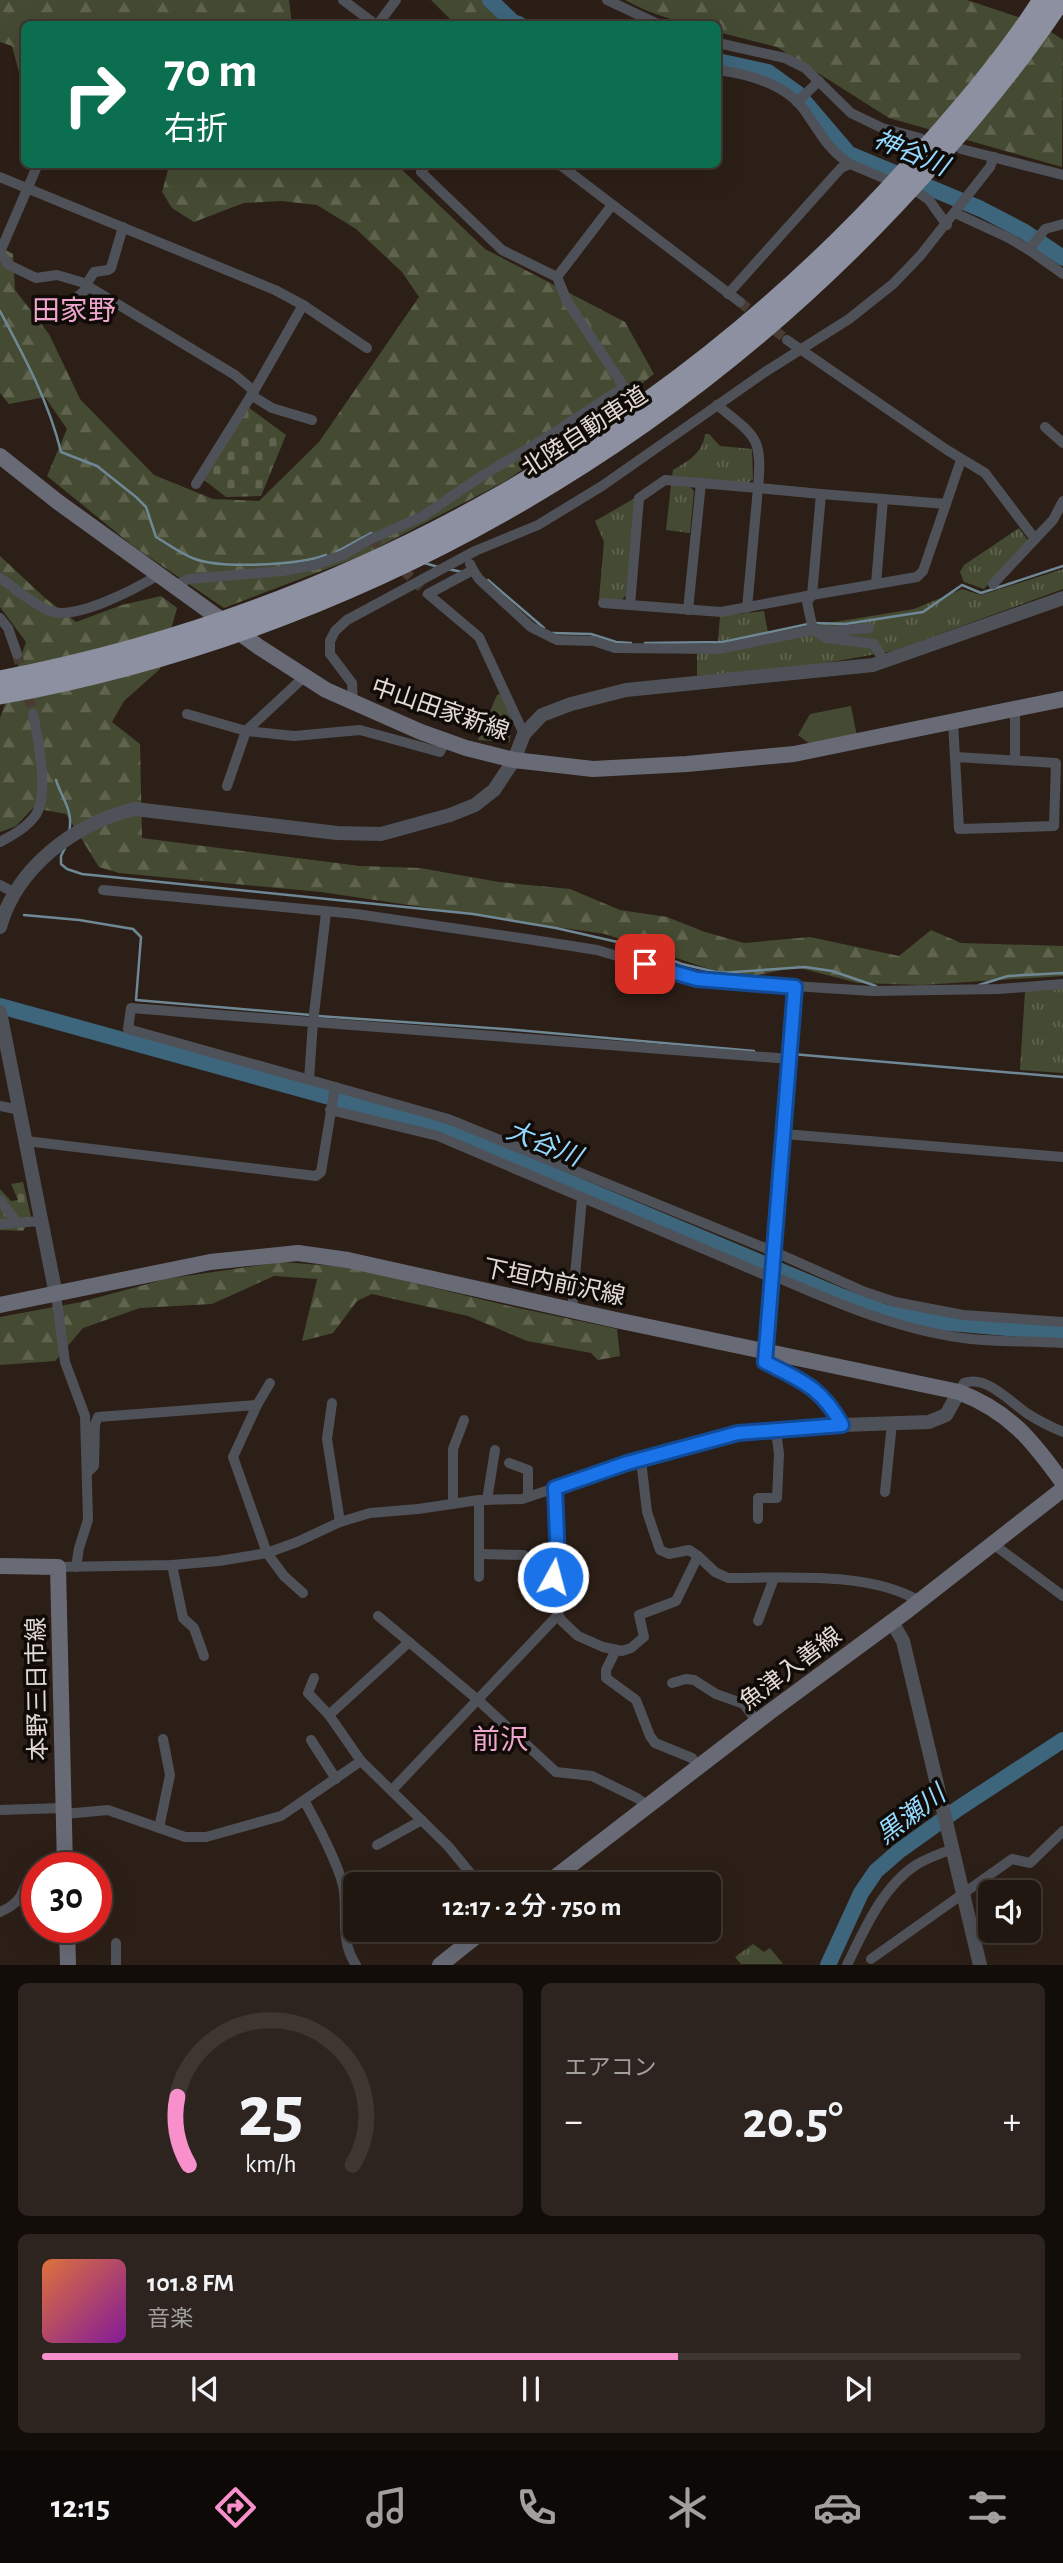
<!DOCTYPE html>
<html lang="ja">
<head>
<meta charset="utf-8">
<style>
  body { margin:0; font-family:"Alegreya Sans","Noto Sans JP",sans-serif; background:#2d241f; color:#f1f3f6; height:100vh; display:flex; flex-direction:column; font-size:26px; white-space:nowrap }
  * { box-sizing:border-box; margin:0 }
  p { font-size:23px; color:#a29f9f }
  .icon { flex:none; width:38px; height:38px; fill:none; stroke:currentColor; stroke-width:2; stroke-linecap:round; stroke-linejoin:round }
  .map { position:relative; height:1965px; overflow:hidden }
  .side { display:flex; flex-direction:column; gap:18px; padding:18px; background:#120d09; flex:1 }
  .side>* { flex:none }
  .guide { position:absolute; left:21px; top:21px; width:700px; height:147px; border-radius:10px; box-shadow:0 7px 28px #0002,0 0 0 2px #3e3631; background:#0b6e4f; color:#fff; overflow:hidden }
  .fabs { position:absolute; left:978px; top:1880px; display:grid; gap:14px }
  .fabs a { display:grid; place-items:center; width:63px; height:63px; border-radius:10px; background:#211711; box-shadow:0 7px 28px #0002,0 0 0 2px #3e3631; font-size:35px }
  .speed { position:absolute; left:21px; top:1852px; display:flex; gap:14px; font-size:35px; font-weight:700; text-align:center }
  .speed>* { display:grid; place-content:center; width:91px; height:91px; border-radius:50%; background:#211711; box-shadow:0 7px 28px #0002,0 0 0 2px #3e3631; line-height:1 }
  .speed .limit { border:10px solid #d22; background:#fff; color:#111 }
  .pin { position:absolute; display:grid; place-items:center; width:60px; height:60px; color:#fff; margin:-30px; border-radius:14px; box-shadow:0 4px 10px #0006 }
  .me { position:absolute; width:77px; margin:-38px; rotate:7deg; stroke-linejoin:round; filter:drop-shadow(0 0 5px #0008) }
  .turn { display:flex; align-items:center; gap:24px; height:147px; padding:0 28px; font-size:32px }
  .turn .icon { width:91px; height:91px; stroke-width:2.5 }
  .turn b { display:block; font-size:49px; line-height:60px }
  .big { font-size:52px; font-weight:600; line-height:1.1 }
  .side .widget { flex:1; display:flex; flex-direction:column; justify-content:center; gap:10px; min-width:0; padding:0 24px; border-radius:10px; background:#2d241f }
  .side .dial { align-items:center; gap:0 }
  .dial svg { height:182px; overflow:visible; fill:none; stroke:#3e3631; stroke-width:7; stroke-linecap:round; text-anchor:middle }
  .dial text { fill:#f1f3f6; stroke:none }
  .song { display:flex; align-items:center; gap:21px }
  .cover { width:84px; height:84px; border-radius:10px; background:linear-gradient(135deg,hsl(20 70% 55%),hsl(290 70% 35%)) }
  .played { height:7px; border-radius:4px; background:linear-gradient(90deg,#f890cc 65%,#3e3631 65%) }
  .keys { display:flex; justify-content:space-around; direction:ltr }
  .heat { display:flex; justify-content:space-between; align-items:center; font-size:38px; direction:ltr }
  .side .tiles { flex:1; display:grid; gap:18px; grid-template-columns:1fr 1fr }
  .widget:last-child { grid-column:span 2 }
  .trip { position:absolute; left:343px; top:1872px; width:378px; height:70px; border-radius:10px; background:#211711; box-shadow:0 7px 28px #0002,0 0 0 2px #3e3631; font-weight:600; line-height:70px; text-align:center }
  .menu { display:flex; height:112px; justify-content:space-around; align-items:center; background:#0d0907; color:#a29f9f }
  .menu .icon { width:49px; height:49px }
  .menu .current { color:#f890cc }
  .menu b { font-size:32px; color:#f1f3f6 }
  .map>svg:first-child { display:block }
  .grass { fill:url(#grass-tufts) }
  .forest { fill:url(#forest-firs) }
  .cemetery { fill:url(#cemetery-stones) }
  .garden { fill:#454b32 }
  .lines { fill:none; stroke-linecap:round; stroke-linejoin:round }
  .stream { stroke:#6f8896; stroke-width:2.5 }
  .river { stroke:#3d657b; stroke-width:16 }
  .minor-tunnel { stroke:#473b34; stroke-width:10; stroke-dasharray:10 5; stroke-linecap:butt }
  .minor { stroke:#4f5158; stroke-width:10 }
  .tertiary { stroke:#4f5158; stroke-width:14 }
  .secondary { stroke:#686b76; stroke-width:16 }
  .motorway { stroke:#8d90a1; stroke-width:19 }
  .route-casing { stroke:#114b97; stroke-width:18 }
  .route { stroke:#1a73e8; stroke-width:12 }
  .labels { text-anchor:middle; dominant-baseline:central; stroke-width:7; stroke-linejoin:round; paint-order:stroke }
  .street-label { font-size:24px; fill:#e3dad5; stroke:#100b07 }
  .water-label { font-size:26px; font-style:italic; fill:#94d9ff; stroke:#100b07 }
  .quarter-label { font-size:28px; fill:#eea5ce; stroke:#100b07 }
</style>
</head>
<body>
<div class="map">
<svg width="1063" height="1965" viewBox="0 0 1063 1965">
  <defs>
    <pattern id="grass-tufts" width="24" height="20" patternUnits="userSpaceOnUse" patternTransform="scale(1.75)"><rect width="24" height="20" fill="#454b32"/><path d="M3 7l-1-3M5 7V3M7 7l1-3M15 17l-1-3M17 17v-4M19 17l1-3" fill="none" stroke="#60644f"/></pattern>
    <pattern id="forest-firs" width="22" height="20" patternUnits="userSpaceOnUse" patternTransform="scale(1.75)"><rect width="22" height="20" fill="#454b32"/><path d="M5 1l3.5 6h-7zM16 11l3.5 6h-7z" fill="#60644f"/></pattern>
    <pattern id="cemetery-stones" width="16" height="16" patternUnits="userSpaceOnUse" patternTransform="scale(1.75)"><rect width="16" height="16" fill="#454b32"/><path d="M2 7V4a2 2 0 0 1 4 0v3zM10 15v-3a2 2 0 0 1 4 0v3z" fill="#60644f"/></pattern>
  </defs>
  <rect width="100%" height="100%" fill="#2c1f17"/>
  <g class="grass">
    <path d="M705,434H709L720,446L752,449L753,479L748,483L672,476L673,470C688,461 703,453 705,434Z"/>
    <path d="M671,485L690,487L694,491L690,533L666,530Z"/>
    <path d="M635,498L626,595L621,601L599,599L604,542L595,521Z"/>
    <path d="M1019,528L1029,542L984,589L964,582L960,572L964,565Z"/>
    <path d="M1063,569V589L893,651L804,667L697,676V646L718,642L720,616L764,611L768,633L914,609L962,589L981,595Z"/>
    <path d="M502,693L511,716L510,742L478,740L497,695Z"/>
    <path d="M1063,988V1073L1020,1070L1025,991Z"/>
    <path d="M753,1944L764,1952L770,1948L783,1964H741L735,1957Z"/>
  </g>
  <g class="forest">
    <path d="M0,0H289L292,24H24V75L20,76L12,46L0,42Z"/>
    <path d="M431,0H494L512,24H455Z"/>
    <path d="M625,0H967L1039,24L1063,40L1062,167L889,118L777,47L718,32V24C680,24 657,17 625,0Z"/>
    <path d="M163,165H397L485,249L625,322L654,374L590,424L504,482L361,556L224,608L133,546L47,476L67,429L45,397L9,404L0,393V247L13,254L15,290L49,334L80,399L154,475L213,499L259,501L319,442L419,297L402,272L356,229L317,205L281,201L244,203L194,222L172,208L162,192L168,170Z"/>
    <path d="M0,556L45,598L76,622L122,605L161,596L177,608L160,669L124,701L112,722L140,744L142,838L360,866L420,868L499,882L570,889L620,910L667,917L705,932L744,943L810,937L899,956L931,930L961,943L1063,946V976L922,985L858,983L796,967L739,979L605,934L321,892L119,873L99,867L66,814L33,808L16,826L0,832V718L26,642L0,607Z"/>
    <path d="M281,1262L348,1267L509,1306L617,1329L620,1356L598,1360L591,1353L527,1341L468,1316L372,1294L357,1301L333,1333L302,1341L317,1279L274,1276L212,1304L140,1308L83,1328L55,1361L0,1365V1317L81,1302L166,1279Z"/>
  </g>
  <g class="cemetery">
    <path d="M248,407L286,435L261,496L226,497L204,480Z"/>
    <path d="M23,1182L31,1217L23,1231L0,1230V1189L11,1201L18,1200L11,1184Z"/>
  </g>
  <path class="garden" d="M851,706L857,736L810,744L798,735L810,714Z"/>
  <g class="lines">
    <g class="stream">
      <path d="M0,311C24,356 49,402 61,452L97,466L136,497L146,507L156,537C168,544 181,554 195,559C222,569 299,565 326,555"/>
      <path d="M336,552L371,533L373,534"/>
      <path d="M421,562L438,567"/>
      <path d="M448,569L462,572"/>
      <path d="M488,580L544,628"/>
      <path d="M815,623L845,624L923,612L962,585L981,593L1063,566"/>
      <path d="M552,633L591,634L616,642L631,643"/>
      <path d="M645,643L723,642L808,624"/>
      <path d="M56,780C62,799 74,811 69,832"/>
      <path d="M65,848L61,856V864L67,869L82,874L473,914L556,928L635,946L682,964L720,973L805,967L832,971L876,986"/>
      <path d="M24,915L79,920L133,929L141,937L136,1000L311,1015"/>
      <path d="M979,985L1008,976L1063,973"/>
      <path d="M318,1016L504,1029L754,1051"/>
      <path d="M792,1054L1063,1077"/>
    </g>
    <g class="river">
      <path d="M490,0L513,22L519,24"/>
      <path d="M718,61L768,72L797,93L849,154L981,209L1025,232L1063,258"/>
      <path d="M0,1006L402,1117L464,1138L838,1295L884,1312L938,1322L1063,1333"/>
      <path d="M828,1965L861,1893L876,1871L899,1851L959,1808L1063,1740"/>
    </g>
    <g class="minor-tunnel">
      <path d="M740,302L787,340"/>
      <path d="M371,539L428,594"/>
      <path d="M17,654L33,714"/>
    </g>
    <g class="minor">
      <path d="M343,0L375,24"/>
      <path d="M607,0L658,24"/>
      <path d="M378,24L396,0"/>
      <path d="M718,43L785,58L805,68L851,113L882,128L920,138"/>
      <path d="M718,70C748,74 786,84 805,111C819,131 828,150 850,164"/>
      <path d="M797,102L819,81"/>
      <path d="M961,149L1063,175"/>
      <path d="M427,164L421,172L502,250L557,277"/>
      <path d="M559,164L740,302"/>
      <path d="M0,177L275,290L303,305L254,391L196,484"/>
      <path d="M955,213L1009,238L1029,250L1045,229L1063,224"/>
      <path d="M1029,250L1063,274"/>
      <path d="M0,252L38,164"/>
      <path d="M0,253L9,265L36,278L57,275L81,282L235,375L254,391"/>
      <path d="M86,285L94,272L108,270L111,268L123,227"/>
      <path d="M728,294L841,168L850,164L919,193L929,200L947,225"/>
      <path d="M303,305L367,348"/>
      <path d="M54,316L89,287"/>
      <path d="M787,340L947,450L985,473L1035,539L1053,520L1063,501"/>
      <path d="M251,395L272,408L312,420"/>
      <path d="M717,405C755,436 763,436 758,488L821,494L812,595L917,577L923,571L961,460"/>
      <path d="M1045,427L1063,443"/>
      <path d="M821,494L946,504"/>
      <path d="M470,564L473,570L428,594L479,637L524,734"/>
      <path d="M473,570L479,579L531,627L557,640L594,641L615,648L718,649L813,630L835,631L869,628"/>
      <path d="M0,578C15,588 32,604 50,611C76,621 137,588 160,574"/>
      <path d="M876,584L883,499"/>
      <path d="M993,584L1035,539"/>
      <path d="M175,585L189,579L282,571L315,565L343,555L371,539L423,516L483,475L546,438L624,387L567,301L557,277L612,205"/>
      <path d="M812,595L807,602L813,630L826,638L874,644L884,661"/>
      <path d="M603,603L630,605"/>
      <path d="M747,608L758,488L665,480L639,498L630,605L721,612L812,595"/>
      <path d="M688,610L701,483"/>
      <path d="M0,618L8,628L17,654"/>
      <path d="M353,704L352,683L330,654V641L335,631L347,620L475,551L538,525L602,486L765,372L849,319L893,284L920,256L990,167L994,157"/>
      <path d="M1015,709V760"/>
      <path d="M187,714L246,731L294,736L360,730L440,752L445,741"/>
      <path d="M953,722L959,829L1054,826L1056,763L956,757"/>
      <path d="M227,786L246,731L304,677"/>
      <path d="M0,842C13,835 26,828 35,816C50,796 38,738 33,714"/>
      <path d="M0,885L15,893"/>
      <path d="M103,890L356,914L527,939L597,950L697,980L872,991L999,989L1063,984"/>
      <path d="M795,987L765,1362C802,1381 821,1387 842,1425"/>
      <path d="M309,1080L313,1022L326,913"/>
      <path d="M335,1087L448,1119L775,1252L865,1292L895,1302L963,1315L1063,1322"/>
      <path d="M0,1106L20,1110"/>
      <path d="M330,1110L438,1136L772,1278L781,1279C841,1305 905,1332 971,1339C1002,1342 1033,1341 1063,1343"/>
      <path d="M784,1134L1063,1157"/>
      <path d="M26,1141L316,1176L321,1172L335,1087L128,1029L131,1008L790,1059"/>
      <path d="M0,1200L17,1223"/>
      <path d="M0,1224L41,1221"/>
      <path d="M56,1295L65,1362L85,1416L88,1520L79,1548L76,1567"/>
      <path d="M572,1310L582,1198"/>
      <path d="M959,1392L964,1383C987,1375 1010,1402 1028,1414C1039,1421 1051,1427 1063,1432"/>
      <path d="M332,1403L327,1439L340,1522"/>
      <path d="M257,1405L270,1383"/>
      <path d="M641,1460L647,1512L660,1550L669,1554L689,1550L698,1556"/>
      <path d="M509,1463L528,1470V1497"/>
      <path d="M87,1473L94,1466L95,1424L98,1417L257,1405L233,1457L267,1553L284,1576L303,1593"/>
      <path d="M885,1492L892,1423"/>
      <path d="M487,1500L495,1450"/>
      <path d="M453,1503V1449L464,1420"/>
      <path d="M758,1519V1498H777L779,1454L776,1431"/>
      <path d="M993,1544L1063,1596"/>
      <path d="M479,1554L524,1555"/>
      <path d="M172,1565L183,1618L194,1628L204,1656"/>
      <path d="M58,1567L172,1565L219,1561L267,1553L297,1542L340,1522L370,1513L418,1509L479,1500L522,1499L555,1488L558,1561L549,1593L550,1601L562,1621L578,1636L603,1647L622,1651L631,1648L644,1637L639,1615L676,1601L698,1556L715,1572L728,1578C785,1578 870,1571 919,1601"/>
      <path d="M479,1577V1500"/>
      <path d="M378,1616L409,1642"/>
      <path d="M758,1621L774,1578"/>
      <path d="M616,1650L606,1670V1678L636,1700L650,1736L655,1743L692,1758L698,1767"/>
      <path d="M314,1678L308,1693L329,1715L361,1761L448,1846L480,1885"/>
      <path d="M672,1683L686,1679L694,1680L716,1694L744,1704L757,1722"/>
      <path d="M329,1715L409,1642L478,1700L556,1772L592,1776L637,1798L648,1806"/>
      <path d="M311,1740L336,1779"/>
      <path d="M392,1790L558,1615"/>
      <path d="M305,1802C316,1822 341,1869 344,1891C347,1917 340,1941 356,1965"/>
      <path d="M0,1810L63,1808"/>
      <path d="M64,1814L108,1810L185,1837H206L281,1816L361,1761"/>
      <path d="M159,1828L170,1775L163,1739"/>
      <path d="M377,1845L422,1820"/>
      <path d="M50,1867L65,1862"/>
      <path d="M0,1912C8,1908 15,1905 20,1897C26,1887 26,1878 37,1872"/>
      <path d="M116,1943V1965"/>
      <path d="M871,1959L1012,1859L1030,1863L1063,1831"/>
      <path d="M847,1965C864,1930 883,1886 916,1865C927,1858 940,1854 952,1849"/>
    </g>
    <g class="tertiary">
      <path d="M0,927C17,867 75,823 135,809L337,833L381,834L450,815L475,805L494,790L514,760L524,734L542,715L571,704L626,690L873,665L1063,598"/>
      <path d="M0,1012L56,1295"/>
      <path d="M555,1488L627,1463L738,1433L842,1425L929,1422L946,1415L959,1392"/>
      <path d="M892,1622L903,1641L980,1965"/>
    </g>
    <g class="secondary">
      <path d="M0,456L58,502L259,647L326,690L421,732L466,748L514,760L593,769L687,764L794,754L1063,699"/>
      <path d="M0,1305L210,1262L298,1253L348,1260L616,1320L959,1392C1010,1412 1032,1440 1063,1483"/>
      <path d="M0,1566L58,1567L65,1867"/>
      <path d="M545,1885L771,1711L908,1610L1063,1489"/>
      <path d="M67,1927L68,1965"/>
      <path d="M440,1965L484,1930"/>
    </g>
    <g class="motorway">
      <path d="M0,680C348,613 668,434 906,170C954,117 1003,61 1042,0"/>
      <path d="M0,695C363,629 693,437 936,160C981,109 1024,57 1061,0"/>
    </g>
  </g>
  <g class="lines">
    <defs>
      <path id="route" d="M553,1577L558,1561L555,1488L627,1463L738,1433L842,1425C821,1387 802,1381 765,1362L795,987L697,979L645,964"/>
    </defs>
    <use href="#route" class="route-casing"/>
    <use href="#route" class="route"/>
  </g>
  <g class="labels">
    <g class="street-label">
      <text transform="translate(585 432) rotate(-33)">北陸自動車道</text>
      <text transform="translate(440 710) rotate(19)">中山田家新線</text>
      <text transform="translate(554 1283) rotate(12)">下垣内前沢線</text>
      <text transform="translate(791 1669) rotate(-37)">魚津入善線</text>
      <text transform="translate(38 1689) rotate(-91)">本野三日市線</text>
    </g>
    <g class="water-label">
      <text transform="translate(911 153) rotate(23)">神谷川</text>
      <text transform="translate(544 1144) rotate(22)">大谷川</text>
      <text transform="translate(911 1815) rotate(-37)">黒瀬川</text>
    </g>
    <g class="quarter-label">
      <text x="74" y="312">田家野</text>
      <text x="500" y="1741">前沢</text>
    </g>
  </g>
</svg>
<div class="fabs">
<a><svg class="icon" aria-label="sound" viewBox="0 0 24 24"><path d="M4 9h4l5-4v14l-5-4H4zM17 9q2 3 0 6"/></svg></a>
</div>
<div class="speed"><div class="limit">30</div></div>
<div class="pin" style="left:645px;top:964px;background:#d93025"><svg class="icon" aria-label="arrive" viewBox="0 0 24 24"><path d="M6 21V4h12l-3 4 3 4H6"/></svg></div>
<svg class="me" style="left:553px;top:1577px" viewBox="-20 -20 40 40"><circle r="17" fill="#1a73e8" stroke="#fff" stroke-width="3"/><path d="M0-11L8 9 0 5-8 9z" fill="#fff"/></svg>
<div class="trip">12:17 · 2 分 · 750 m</div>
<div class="guide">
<div class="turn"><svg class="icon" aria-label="right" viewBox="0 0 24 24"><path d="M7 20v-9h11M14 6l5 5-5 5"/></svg><div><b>70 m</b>右折</div></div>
</div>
</div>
<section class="side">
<div class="tiles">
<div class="widget dial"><svg viewBox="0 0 100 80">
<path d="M14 69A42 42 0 1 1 86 69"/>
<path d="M14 69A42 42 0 0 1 9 39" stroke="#f890cc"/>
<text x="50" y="56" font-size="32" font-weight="700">25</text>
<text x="50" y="72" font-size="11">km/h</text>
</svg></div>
<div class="widget"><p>エアコン</p>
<div class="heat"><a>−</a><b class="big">20.5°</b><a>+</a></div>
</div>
<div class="widget">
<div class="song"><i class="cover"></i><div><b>101.8 FM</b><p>音楽</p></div></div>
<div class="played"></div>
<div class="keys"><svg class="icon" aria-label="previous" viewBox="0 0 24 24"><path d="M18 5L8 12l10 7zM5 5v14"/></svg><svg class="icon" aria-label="pause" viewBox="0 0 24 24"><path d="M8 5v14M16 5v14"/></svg><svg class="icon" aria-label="next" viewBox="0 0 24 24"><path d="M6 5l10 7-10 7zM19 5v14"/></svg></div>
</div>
</div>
</section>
<nav class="menu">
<b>12:15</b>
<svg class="icon current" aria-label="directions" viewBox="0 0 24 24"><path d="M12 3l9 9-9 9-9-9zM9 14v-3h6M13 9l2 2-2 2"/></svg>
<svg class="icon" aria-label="music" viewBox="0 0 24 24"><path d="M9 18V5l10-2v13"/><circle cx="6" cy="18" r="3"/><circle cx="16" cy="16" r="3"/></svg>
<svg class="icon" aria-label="phone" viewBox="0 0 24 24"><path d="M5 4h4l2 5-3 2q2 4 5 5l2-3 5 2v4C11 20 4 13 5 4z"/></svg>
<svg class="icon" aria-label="climate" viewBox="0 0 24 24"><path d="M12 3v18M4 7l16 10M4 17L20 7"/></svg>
<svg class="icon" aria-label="car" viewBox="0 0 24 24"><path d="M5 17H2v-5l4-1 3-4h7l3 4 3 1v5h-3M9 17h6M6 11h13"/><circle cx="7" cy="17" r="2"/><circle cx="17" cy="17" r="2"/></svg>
<svg class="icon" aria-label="filters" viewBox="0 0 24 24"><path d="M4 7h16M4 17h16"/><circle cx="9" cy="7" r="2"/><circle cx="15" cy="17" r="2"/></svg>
</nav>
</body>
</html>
